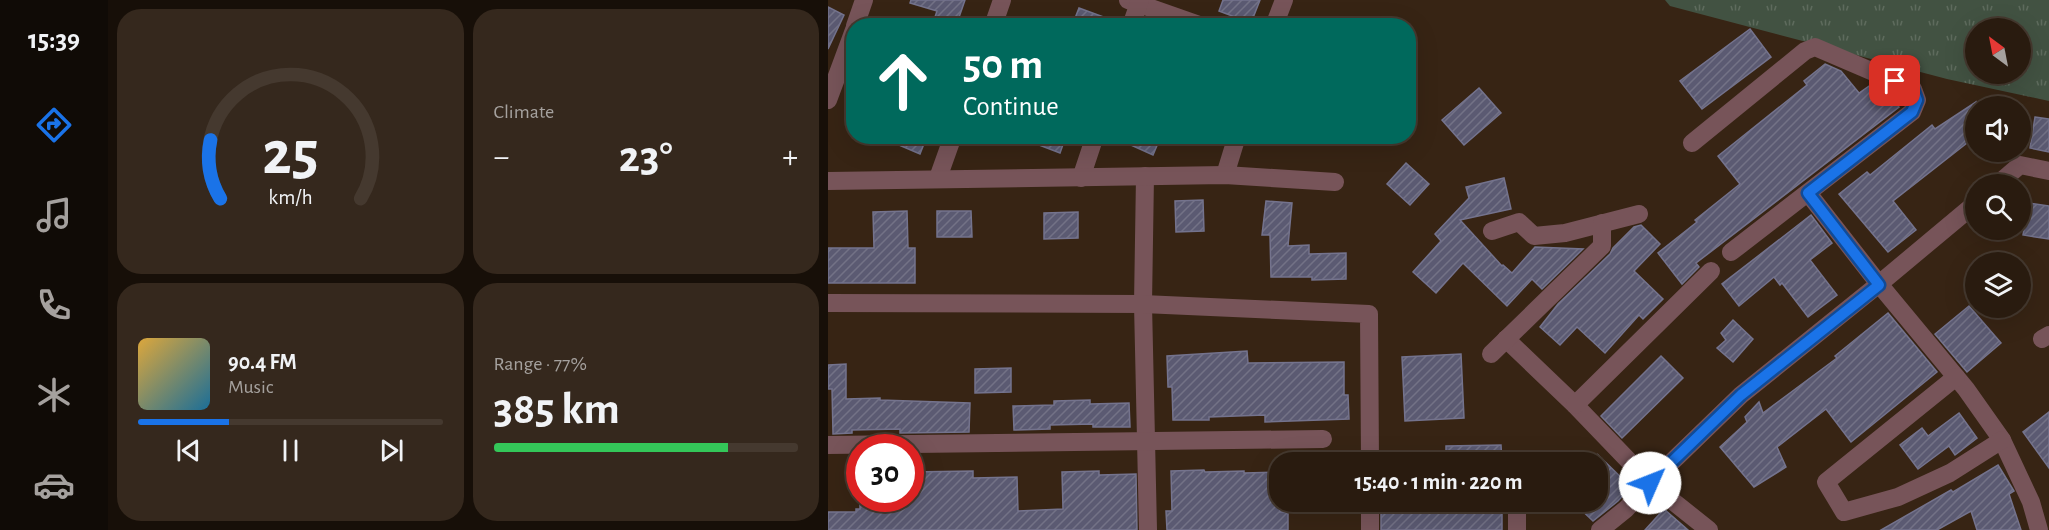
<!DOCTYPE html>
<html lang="en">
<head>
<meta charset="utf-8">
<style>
  body { margin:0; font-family:"Alegreya Sans",sans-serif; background:#35281d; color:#f1f3f6; height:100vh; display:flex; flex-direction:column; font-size:22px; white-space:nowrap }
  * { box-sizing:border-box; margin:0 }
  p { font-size:20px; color:#a5a19e }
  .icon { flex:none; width:33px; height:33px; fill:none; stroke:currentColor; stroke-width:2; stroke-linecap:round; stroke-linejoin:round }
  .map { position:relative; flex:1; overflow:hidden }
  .sheet { display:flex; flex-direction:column; gap:9px; padding:9px; background:#170f08; width:720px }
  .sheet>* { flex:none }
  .hud { position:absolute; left:18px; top:18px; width:570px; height:126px; border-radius:24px; box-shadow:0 6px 24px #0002,0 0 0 2px #45392f; background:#00695c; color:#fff; overflow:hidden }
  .needle { width:39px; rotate:328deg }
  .buttons { position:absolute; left:1137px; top:18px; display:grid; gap:12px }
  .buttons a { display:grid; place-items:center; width:66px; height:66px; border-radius:50%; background:#291b0f; box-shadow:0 6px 24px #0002,0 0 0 2px #45392f; font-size:30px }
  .speed { position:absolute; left:18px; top:434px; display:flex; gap:12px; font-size:30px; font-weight:700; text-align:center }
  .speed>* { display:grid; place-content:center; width:78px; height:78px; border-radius:50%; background:#291b0f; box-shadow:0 6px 24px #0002,0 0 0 2px #45392f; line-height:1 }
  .speed .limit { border:9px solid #d22; background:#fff; color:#111 }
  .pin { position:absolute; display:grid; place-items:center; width:51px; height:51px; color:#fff; margin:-26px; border-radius:12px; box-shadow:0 3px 9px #0006 }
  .me { position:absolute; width:66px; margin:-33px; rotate:46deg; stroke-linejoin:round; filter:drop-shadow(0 0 4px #0008) }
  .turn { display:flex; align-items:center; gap:21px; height:126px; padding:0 18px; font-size:27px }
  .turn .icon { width:78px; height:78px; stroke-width:2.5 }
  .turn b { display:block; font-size:42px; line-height:51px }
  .big { font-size:45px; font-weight:600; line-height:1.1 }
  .sheet .card { flex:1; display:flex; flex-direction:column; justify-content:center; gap:9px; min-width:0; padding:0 21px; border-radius:24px; background:#35281d }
  .sheet .dial { align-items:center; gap:0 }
  .dial svg { height:156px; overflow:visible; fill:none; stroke:#45392f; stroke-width:7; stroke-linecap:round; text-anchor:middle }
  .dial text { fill:#f1f3f6; stroke:none }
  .song { display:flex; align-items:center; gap:18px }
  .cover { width:72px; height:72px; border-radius:9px; background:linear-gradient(135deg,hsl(40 70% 55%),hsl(200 70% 35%)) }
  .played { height:6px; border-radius:3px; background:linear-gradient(90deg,#1a73e8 30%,#45392f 30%) }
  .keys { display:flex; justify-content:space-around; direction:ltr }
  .heat { display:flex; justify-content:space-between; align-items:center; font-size:33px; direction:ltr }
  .charge { height:9px; border-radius:4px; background:linear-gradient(90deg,#34c759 77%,#45392f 0) }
  .sheet .tiles { flex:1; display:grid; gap:9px; grid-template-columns:repeat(2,1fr) }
  .trip { position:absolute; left:441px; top:452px; width:339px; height:60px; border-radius:24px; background:#291b0f; box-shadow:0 6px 24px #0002,0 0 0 2px #45392f; font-weight:600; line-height:60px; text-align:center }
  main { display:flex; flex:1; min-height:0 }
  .menu { display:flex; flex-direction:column; width:108px; justify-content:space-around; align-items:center; background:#100b06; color:#a5a19e }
  .menu .icon { width:42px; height:42px }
  .menu .active { color:#1a73e8 }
  .menu b { font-size:27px; color:#f1f3f6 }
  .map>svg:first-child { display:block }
  .grass { fill:url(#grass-tufts); fill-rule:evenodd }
  .building { fill:url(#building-hatch); stroke:#74738d; stroke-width:1.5 }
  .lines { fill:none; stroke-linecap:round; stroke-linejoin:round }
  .street { stroke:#775459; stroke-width:18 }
  .route-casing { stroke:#114b97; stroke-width:15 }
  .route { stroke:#1a73e8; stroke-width:10 }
</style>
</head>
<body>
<main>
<nav class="menu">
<b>15:39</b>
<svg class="icon active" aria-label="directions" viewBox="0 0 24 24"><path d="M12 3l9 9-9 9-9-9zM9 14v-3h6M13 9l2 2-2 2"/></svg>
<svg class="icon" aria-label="music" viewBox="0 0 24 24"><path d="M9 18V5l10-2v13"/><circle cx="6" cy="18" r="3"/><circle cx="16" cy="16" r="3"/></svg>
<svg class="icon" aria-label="phone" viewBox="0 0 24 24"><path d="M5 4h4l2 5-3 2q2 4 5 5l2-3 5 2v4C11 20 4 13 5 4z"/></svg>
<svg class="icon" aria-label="climate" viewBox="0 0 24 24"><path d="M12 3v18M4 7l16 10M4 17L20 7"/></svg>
<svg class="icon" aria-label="car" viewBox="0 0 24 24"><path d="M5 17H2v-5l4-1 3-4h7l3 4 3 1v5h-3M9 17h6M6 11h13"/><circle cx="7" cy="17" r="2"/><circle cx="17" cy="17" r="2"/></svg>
</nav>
<section class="sheet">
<div class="tiles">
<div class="card dial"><svg viewBox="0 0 100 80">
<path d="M14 69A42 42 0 1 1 86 69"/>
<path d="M14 69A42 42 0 0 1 9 39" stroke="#1a73e8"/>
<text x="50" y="56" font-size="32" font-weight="700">25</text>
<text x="50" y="72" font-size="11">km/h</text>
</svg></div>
<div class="card"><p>Climate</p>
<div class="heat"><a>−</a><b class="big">23°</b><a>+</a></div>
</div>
<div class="card">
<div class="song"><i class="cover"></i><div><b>90.4 FM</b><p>Music</p></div></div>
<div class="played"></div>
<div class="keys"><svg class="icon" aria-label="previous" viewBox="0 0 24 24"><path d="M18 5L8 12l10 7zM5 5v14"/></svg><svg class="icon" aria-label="pause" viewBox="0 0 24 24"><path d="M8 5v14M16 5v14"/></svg><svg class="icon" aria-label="next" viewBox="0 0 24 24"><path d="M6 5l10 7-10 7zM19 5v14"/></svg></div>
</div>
<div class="card"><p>Range · 77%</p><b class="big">385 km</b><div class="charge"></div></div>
</div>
</section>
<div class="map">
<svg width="1221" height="530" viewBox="0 0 1221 530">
  <defs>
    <pattern id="grass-tufts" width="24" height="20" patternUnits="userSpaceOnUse" patternTransform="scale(1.5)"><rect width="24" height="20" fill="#425242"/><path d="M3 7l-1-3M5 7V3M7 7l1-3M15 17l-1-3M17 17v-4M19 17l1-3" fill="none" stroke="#5e6b5d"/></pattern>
    <pattern id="building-hatch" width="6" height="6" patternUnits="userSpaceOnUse" patternTransform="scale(1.5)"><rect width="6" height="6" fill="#5b5a72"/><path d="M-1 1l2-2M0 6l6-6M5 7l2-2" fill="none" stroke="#737286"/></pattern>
  </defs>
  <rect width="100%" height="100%" fill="#372414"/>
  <path class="grass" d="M837,0H1221V101L1119,79L842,6ZM1148,28H1192V74H1148Z"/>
  <g class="building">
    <path d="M83,0H137L128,26H104L109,11L82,3Z"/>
    <path d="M395,0H432L423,23L391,11Z"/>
    <path d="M0,7L16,15L0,49Z"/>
    <path d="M251,8L292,23V26H244Z"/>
    <path d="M922,29L943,57L874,109L852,81Z"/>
    <path d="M997,64L1013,71L1031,93L1044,84L1057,89L1071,107L868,263L871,267L854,284L830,253L869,222L867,220L912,184L890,156L979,85L976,81Z"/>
    <path d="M651,88L673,113L636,145L614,120Z"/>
    <path d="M1148,102V136L1065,201L1088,230L1060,252L1011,194L1039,172L1042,175L1104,125L1107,129Z"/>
    <path d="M1207,117L1221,119V152L1202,148Z"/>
    <path d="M50,136H99L92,154Z"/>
    <path d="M194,136H238L232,153L193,138Z"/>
    <path d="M283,136H333L325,155Z"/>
    <path d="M578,163L601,184L582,205L559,184Z"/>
    <path d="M676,178L683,209L632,220L674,266L675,265L684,273L707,247L755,249L714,289L704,279L679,306L635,263L608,293L585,272L613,241L607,234L641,198L638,187Z"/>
    <path d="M375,200L376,231L348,232L347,201Z"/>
    <path d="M438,201L464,203L460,246L481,245V254L518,253V279L484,280V277H443L442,235H434Z"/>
    <path d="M1201,203L1221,206V239L1195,235Z"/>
    <path d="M79,211L80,248H87V283H0V248H46L45,212Z"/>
    <path d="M109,211H143L144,237H109Z"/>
    <path d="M250,212V238L216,239V213Z"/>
    <path d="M983,215L1004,243L982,260L1009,295L980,317L954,283L952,285L946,277L911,306L894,284Z"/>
    <path d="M813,225L832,244L806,271L835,299L815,319L811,315L777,353L749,327L732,345L712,327L730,304L782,254L785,248L806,227Z"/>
    <path d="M1141,306L1173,343L1139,372L1107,334Z"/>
    <path d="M1060,313L1109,372L1023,442L998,409L949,447L958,467L926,487L892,447L919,422L917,417L931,402L935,413L1009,358L1007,356Z"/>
    <path d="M905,320L925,339L905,362L889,348L898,340L893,333Z"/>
    <path d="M419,351L420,363L516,362V395H520L521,419L437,422V415L381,417V420H345L344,387H340L339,356Z"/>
    <path d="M633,354L636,418L577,421L574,357Z"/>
    <path d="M833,356L855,378L794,438L773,416Z"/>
    <path d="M18,364V399L52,398V400L142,403L141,432L72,433V429L24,430V433L5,434L4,389H0V365Z"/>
    <path d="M183,368V392L147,393V369Z"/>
    <path d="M262,400V404L301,403L302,427H265V424L222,425V429L186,430L185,406L226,405V401Z"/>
    <path d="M1221,412V468L1195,432Z"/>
    <path d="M1131,413L1149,438L1127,455L1121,446L1090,469L1072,445L1094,428L1100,436Z"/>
    <path d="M673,445L674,462H618V446Z"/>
    <path d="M770,455L803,487L790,501L765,521L744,501H770Z"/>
    <path d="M1170,465L1186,491L1181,494L1193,530H1149L1143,511L1109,530H1053L1123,490L1125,492Z"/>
    <path d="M376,470L377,472L416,471V473L452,472V512H460V530H339L338,511H344L343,471Z"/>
    <path d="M145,471V478L189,477L190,511L235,509L234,472L271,471V475L308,474L309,530H0V512H28V509H32V498H82V472Z"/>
    <rect x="553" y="501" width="121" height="29"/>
    <path d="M836,509L860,530H817Z"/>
  </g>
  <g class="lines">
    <g class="street">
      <path d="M300,0L374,26"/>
      <path d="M27,26L36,0"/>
      <path d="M165,26L174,0"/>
      <path d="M303,26L312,0"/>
      <path d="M446,26L456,0"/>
      <path d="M0,100L26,30"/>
      <path d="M864,143L977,51L987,47L1085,89L1089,100L1084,112L903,252"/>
      <path d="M397,175L409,136"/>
      <path d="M317,176L315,304L320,530"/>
      <path d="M110,178L125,136"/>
      <path d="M253,178L267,136"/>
      <path d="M0,181L397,175L507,182"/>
      <path d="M1170,184L1192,165L1221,171"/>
      <path d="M980,193L1051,284L1138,389L1174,440L1203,502L1211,530"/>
      <path d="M664,231L691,222L706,236L737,233L811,214"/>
      <path d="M0,303L315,304L541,314L542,462"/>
      <path d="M678,339L747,405L822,483L881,530"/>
      <path d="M1214,339L1221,335"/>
      <path d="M663,354L774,246V223"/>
      <path d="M1128,377L998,482L1016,512L1070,497L1122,473L1174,440"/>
      <path d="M747,405L883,271"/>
      <path d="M0,445L495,439"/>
      <path d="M542,501V530"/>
      <path d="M689,530V501"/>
      <path d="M772,530L798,509L822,483L913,395L1051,284L1148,203"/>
    </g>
  </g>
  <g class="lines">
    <defs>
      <path id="route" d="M822,483L913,395L1051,285L980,193L1084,112L1089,100L1085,89L1067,81"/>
    </defs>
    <use href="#route" class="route-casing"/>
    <use href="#route" class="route"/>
  </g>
</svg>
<div class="buttons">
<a><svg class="needle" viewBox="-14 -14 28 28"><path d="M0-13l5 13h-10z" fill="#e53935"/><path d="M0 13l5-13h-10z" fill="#a5a19e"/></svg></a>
<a><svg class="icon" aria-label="sound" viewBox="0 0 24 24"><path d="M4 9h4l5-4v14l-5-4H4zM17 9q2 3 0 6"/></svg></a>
<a><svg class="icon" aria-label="search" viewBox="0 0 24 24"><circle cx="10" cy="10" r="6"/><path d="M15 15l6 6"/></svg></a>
<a><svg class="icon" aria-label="layers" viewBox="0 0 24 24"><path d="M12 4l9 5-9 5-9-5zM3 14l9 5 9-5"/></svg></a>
</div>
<div class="speed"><div class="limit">30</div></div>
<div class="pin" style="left:1067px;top:81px;background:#d93025"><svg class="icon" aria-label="arrive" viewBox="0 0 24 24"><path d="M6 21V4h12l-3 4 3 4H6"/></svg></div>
<svg class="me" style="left:822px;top:483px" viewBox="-20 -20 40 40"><circle r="19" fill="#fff"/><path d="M0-13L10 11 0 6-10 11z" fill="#1a73e8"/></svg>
<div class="trip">15:40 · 1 min · 220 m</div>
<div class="hud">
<div class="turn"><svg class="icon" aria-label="ahead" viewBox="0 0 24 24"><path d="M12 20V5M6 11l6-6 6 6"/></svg><div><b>50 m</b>Continue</div></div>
</div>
</div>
</main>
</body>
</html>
